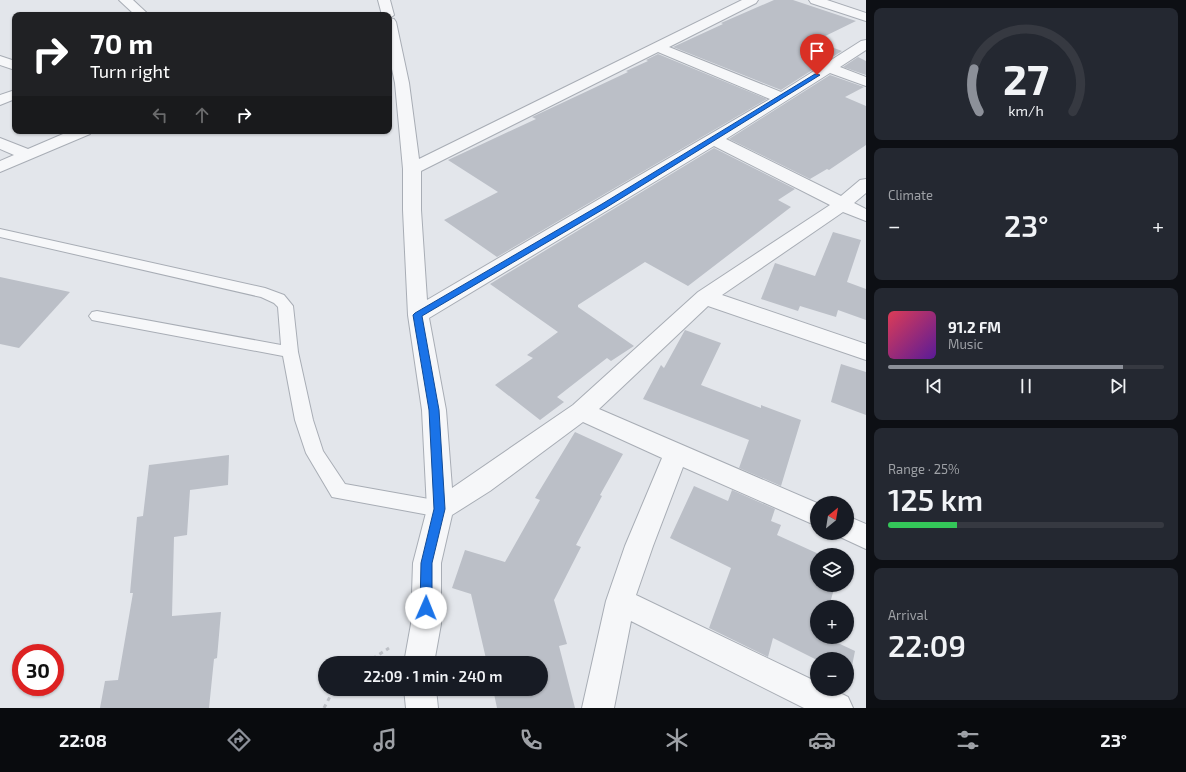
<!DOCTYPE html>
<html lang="en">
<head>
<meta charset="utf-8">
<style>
  body { margin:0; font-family:"Exo 2",sans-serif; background:#242831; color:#f1f3f6; height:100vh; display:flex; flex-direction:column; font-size:15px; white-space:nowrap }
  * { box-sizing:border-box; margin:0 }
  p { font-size:13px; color:#9ea1a6 }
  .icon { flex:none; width:22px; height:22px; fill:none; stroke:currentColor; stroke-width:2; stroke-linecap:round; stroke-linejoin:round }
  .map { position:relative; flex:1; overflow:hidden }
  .sheet { display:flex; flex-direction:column; gap:8px; padding:8px; background:#0d0f14; width:320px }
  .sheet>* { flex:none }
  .hud { position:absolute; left:12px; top:12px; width:380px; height:122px; border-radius:8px; box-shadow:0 1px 3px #0004; background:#202124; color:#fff; overflow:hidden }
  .needle { width:26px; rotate:30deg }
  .controls { position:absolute; left:810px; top:496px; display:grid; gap:8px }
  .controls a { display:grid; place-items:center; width:44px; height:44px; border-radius:50%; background:#171b24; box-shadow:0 1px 3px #0004; font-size:20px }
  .speed { position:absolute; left:12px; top:644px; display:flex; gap:8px; font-size:20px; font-weight:700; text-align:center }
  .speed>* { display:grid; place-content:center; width:52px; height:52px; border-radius:50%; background:#171b24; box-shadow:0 1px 3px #0004; line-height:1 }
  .speed .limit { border:6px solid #d22; background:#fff; color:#111 }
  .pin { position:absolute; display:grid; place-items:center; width:34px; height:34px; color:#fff; margin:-41px -17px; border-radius:50% 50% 50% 0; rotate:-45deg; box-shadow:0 0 4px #0007 }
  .pin .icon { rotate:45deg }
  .me { position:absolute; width:44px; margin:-22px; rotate:1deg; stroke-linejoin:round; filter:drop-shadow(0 0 3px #0008) }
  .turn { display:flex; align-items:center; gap:14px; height:84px; padding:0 12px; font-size:18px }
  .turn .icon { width:52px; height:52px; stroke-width:2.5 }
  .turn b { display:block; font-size:28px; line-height:34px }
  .lanes { display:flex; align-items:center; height:38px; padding:0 12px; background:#0003; justify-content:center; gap:20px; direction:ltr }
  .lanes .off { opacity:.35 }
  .big { font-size:30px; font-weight:600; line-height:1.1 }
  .sheet .tile { flex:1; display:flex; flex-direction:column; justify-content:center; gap:6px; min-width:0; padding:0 14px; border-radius:8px; background:#242831 }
  .sheet .dial { align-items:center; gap:0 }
  .dial svg { height:104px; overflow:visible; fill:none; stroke:#363941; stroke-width:7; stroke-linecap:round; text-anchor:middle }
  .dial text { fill:#f1f3f6; stroke:none }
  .song { display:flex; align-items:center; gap:12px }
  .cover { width:48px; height:48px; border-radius:6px; background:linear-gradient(135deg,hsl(350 70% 55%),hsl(270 70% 35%)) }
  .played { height:4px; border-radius:2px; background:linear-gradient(90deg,#8c9099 85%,#363941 85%) }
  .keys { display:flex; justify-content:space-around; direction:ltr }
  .heat { display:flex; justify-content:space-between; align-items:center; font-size:22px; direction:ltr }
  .charge { height:6px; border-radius:3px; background:linear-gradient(90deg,#34c759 25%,#363941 0) }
  .trip { position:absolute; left:318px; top:656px; width:230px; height:40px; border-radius:20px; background:#171b24; box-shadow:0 1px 3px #0004; font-weight:600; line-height:40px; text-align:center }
  .dock { display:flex; height:64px; justify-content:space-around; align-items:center; background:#090b0e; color:#9ea1a6 }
  .dock .icon { width:28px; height:28px }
  .dock .current { color:#8c9099 }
  .dock b { font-size:18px; color:#f1f3f6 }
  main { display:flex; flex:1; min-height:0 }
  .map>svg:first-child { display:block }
  .building { fill:#bbbfc7 }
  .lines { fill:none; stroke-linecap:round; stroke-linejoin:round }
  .lane-casing { stroke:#a8adb5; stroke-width:2 }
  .street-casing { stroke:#a8adb5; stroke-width:2 }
  .path { stroke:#bdc0c6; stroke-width:3; stroke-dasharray:4 4; stroke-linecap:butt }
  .lane { fill:#f6f7f9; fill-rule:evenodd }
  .street { fill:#f6f7f9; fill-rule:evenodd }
  .route { fill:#1a73e8; stroke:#114b97 }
</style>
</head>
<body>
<main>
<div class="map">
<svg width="866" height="708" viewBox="0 0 866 708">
  <rect width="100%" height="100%" fill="#e3e6eb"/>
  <g class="building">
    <path d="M774,0H793L856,21L815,41L842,51L781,90L673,47L723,24L721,23Z"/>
    <path d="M658,54L767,99L497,257L444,220L498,192L448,160L536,119L532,117L628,72L626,71L648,61L646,60Z"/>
    <path d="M858,57L866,61V75L843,67Z"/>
    <path d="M830,75L864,87L845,97L866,106V145L829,170L827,169L810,179L729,139Z"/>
    <path d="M714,148L795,189L778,200L791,207L688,286L645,262L578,305V307L634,346L611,361L607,358L557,397L564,402L540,420L495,385L533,358L527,355L558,332L490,284Z"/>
    <path d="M833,232L861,240L847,282L866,289V320L838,310L836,317L800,306L798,311L761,299L775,263L815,276Z"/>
    <path d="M0,277L70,292L19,348L0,344Z"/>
    <path d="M685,330L721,343L701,385L761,408V405L801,420L781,486L739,468L749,440L643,399L661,365L664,368Z"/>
    <path d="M841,364L866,372V415L831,402Z"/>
    <path d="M575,432L623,454L600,495L602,496L576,545L581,547L554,600L567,644L559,646L575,708H497L493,689H541V663H487L471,594L452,588L465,550L505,562L540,500L535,498Z"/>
    <path d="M229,455L228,485L190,490L187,535L174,537L172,616L221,612L217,658L214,659L209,708H100L105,681L118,680L133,593H130L137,517L143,516L149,465Z"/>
    <path d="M694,486L728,501L732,490L775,509L771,521L781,525L777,535L821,555H817V585H835L829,607H817V637H825L855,651L850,676L847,675V659L817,660L773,638L768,657L709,628L731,568L670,538Z"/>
  </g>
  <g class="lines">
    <defs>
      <path id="lane" d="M0,229L265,288L284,295L293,306L298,352L313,420L323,451L345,484L440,501L447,503L450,509L447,515L440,517L332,497L306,453L295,420L283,356L97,321L92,320L89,316L92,312L97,311L281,345L278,307L274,303L261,297L0,237Z"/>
      <g id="street">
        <path d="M119,0H133L149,15H135Z"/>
        <path d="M378,0H390L394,15L390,18L394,19L396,22L409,83L419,159L742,0H758L756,3L669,47L781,92L861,41L866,40V50L840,67L866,77V86L830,73L726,139L841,196L860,180L866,179V193L854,203L866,209V221L843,212L722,295L866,344V360L708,306L599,409L817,503V526L683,467L653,546L636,595L817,682V689H832L848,697L853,708H804L631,621L614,708H582L606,601L625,546L662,458L583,422L490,491L452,515L441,563V624L434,663H404L411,624L413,563L427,509L422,410L408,315L403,210V169L395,83L389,55V15H382ZM658,52L770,99L427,300L421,210V171ZM714,146L830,205L698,292L573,405L452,488L446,410L429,318Z"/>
        <path d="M809,0H827L866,13V21L811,3Z"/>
        <path d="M0,56L15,61V70L0,65Z"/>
        <path d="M15,90V99L0,105V95Z"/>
        <path d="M70,131H92L90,134L0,172V161L14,155L0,149V138L28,149Z"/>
        <path d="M847,516L866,524V549L838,536L836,533H847Z"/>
        <path d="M404,689H436L438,708H406Z"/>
      </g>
    </defs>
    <use href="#lane" class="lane-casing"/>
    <use href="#street" class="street-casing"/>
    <g class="path">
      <path d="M366,663L389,648"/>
      <path d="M324,708L334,689"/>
    </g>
    <use href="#lane" class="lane"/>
    <use href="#street" class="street"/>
  </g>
  <path class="route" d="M815,74L820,75L607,207L422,316L439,410L445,509L432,563V608L430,612L426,614L422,612L420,608L421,563L434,509L429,410L413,315L415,313L602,204Z"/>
</svg>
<div class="controls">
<a><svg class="needle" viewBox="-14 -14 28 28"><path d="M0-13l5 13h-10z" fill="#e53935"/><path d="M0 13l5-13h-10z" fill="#9ea1a6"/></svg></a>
<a><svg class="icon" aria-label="layers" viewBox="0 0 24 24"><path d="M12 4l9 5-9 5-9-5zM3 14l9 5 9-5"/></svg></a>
<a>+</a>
<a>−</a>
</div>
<div class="speed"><div class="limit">30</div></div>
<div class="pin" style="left:817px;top:75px;background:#d93025"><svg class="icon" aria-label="arrive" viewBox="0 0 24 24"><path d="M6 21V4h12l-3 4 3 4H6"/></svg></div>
<svg class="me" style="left:426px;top:608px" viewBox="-20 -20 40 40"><circle r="19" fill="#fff"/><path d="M0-13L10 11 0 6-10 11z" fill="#1a73e8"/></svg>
<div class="trip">22:09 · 1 min · 240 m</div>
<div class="hud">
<div class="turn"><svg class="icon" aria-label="right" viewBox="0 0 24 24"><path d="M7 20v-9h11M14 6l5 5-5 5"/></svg><div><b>70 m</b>Turn right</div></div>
<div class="lanes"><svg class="icon off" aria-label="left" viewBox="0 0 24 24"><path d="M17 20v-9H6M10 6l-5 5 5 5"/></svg><svg class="icon off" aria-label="ahead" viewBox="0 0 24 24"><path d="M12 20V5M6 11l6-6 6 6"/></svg><svg class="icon" aria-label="right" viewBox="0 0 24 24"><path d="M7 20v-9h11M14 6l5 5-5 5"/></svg></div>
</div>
</div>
<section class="sheet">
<div class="tile dial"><svg viewBox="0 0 100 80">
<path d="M14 69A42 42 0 1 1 86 69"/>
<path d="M14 69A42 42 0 0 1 10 36" stroke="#8c9099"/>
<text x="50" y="56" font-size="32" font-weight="700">27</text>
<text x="50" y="72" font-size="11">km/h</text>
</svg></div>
<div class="tile"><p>Climate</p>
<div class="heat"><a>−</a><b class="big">23°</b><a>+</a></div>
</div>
<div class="tile">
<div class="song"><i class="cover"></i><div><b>91.2 FM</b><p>Music</p></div></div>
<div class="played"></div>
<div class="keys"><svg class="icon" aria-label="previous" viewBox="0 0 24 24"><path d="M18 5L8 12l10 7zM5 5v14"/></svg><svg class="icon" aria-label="pause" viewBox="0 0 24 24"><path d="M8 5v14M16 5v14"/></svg><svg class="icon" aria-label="next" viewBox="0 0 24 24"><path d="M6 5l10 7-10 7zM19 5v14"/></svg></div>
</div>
<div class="tile"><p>Range · 25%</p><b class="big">125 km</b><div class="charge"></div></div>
<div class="tile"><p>Arrival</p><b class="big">22:09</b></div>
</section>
</main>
<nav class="dock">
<b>22:08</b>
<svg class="icon current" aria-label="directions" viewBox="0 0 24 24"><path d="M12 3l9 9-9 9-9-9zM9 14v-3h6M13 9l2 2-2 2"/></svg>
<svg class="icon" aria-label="music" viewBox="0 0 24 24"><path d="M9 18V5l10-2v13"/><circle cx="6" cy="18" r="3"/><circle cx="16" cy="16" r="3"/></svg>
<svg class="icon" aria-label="phone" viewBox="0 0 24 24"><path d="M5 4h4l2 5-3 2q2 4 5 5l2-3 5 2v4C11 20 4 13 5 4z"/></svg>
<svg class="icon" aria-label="climate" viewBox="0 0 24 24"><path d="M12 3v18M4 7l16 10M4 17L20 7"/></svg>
<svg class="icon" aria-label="car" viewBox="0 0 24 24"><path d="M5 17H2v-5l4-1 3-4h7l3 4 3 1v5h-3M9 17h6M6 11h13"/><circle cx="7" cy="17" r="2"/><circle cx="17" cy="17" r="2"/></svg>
<svg class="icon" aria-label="filters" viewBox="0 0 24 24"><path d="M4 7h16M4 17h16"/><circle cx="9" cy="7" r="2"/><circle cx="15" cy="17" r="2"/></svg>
<b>23°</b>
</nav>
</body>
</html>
